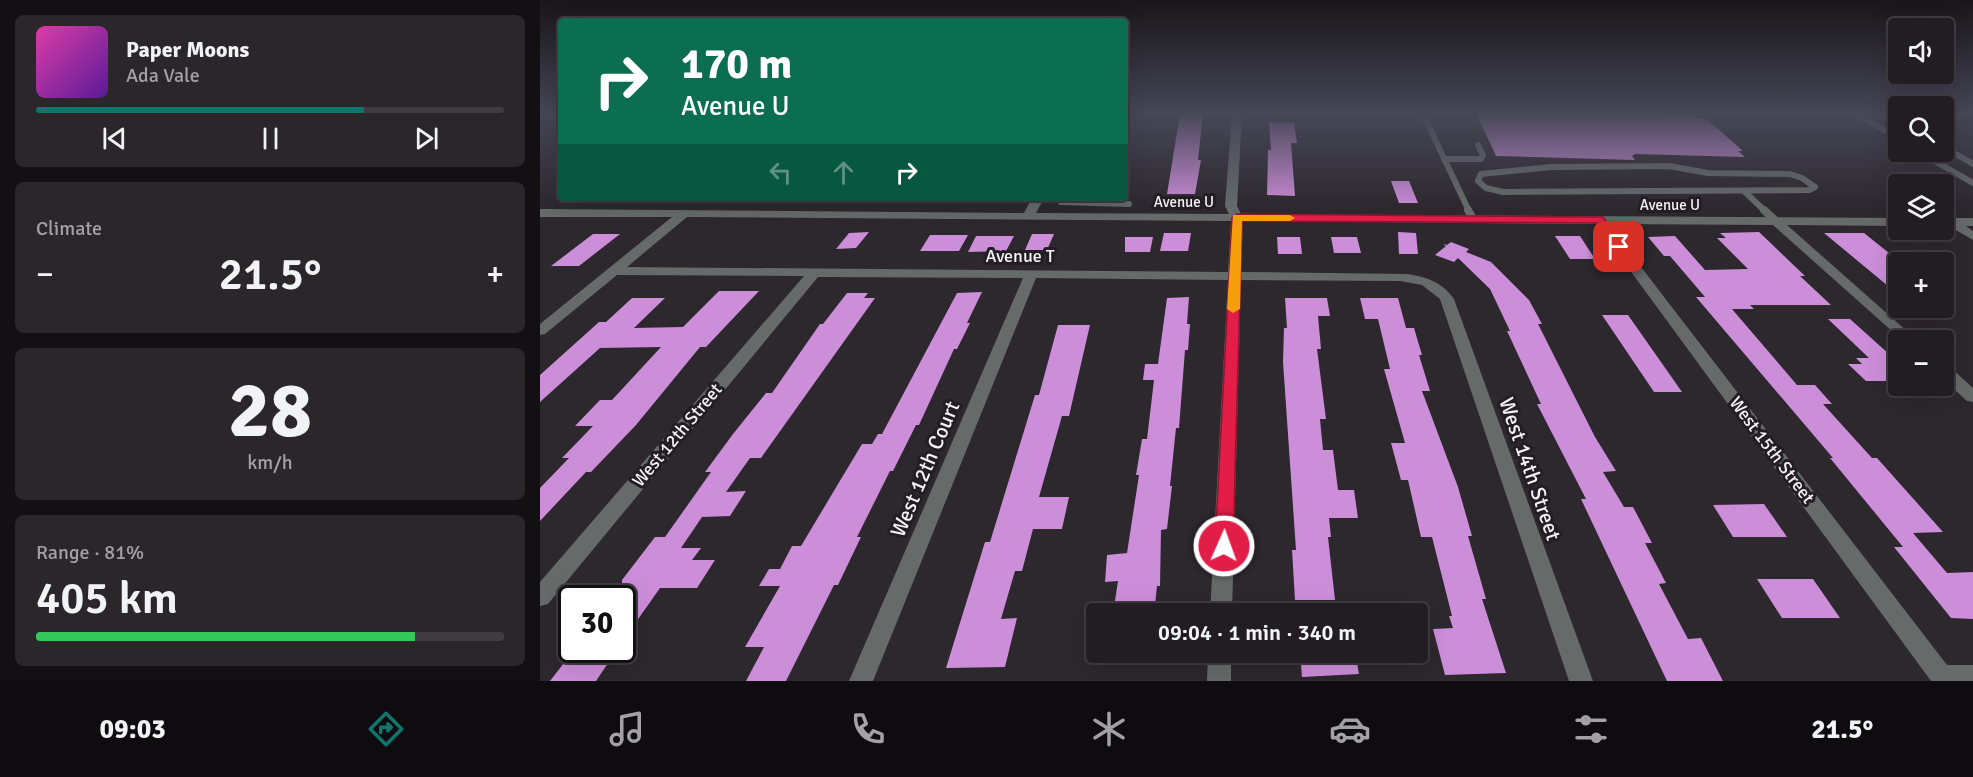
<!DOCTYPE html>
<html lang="en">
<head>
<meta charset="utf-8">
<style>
  body { margin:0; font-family:Signika,sans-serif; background:#2a262a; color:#f1f3f6; height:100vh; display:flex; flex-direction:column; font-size:22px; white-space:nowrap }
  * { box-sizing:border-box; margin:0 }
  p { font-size:20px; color:#a2a2a5 }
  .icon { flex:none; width:33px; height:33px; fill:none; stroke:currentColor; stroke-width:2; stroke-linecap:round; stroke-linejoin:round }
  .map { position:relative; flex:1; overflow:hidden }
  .side { display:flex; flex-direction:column; gap:15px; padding:15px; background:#131013; width:540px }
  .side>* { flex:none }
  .banner { position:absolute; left:18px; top:18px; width:570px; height:183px; border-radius:6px; box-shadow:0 6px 24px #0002,0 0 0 2px #3f3b40; background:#0b6e4f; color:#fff; overflow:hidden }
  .fabs { position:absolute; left:1348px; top:18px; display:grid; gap:12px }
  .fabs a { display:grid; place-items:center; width:66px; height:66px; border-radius:6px; background:#221d22; box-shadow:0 6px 24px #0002,0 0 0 2px #3f3b40; font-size:30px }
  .speed { position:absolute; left:18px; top:585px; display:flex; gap:12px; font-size:30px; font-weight:700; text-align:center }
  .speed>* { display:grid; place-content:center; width:78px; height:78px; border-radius:50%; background:#221d22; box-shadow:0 6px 24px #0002,0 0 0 2px #3f3b40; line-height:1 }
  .speed .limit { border:3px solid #111; border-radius:9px; background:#fff; color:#111 }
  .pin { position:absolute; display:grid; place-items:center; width:51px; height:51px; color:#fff; margin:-26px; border-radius:12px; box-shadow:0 3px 9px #0006 }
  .me { position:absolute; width:66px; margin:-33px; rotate:2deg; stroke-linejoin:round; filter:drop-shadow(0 0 4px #0008) }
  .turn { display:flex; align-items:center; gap:21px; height:126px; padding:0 24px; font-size:27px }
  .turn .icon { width:78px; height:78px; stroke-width:2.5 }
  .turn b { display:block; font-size:42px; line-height:51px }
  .lanes { display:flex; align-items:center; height:57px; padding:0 24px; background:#0003; justify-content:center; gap:30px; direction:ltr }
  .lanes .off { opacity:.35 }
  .big { font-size:45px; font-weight:600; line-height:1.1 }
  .side .widget { flex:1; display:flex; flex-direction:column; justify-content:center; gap:9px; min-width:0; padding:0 21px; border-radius:9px; background:#2a262a }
  .side .dial { align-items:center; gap:0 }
  .dial b { font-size:78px; line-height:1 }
  .song { display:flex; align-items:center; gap:18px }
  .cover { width:72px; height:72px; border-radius:9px; background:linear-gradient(135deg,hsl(320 70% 55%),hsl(270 70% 35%)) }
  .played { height:6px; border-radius:3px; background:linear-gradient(90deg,#0f766e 70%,#3f3b40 70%) }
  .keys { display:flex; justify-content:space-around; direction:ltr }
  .heat { display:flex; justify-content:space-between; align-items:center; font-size:33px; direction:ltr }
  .charge { height:9px; border-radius:4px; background:linear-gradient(90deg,#34c759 81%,#3f3b40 0) }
  .trip { position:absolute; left:546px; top:603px; width:342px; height:60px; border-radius:6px; background:#221d22; box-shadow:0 6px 24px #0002,0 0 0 2px #3f3b40; font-weight:600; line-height:60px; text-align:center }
  .menu { display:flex; height:96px; justify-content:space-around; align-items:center; background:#0e0c0e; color:#a2a2a5 }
  .menu .icon { width:42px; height:42px }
  .menu .on { color:#0f766e }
  .menu b { font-size:27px; color:#f1f3f6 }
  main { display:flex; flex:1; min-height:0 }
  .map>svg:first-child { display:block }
  .building { fill:#cc8dd9 }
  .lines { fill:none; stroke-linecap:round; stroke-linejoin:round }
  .lane-far1 { stroke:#666b6a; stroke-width:6 }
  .lane { stroke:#666b6a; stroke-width:8 }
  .street { fill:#666b6a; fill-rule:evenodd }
  .route { fill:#e11d48; stroke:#92132f; stroke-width:1.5 }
  .slow { fill:#f59e0b }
  .labels { text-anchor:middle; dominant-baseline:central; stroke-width:6; stroke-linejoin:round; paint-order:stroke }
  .far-street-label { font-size:15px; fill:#f6f2f6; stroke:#231e24 }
  .street-label { font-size:18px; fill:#f6f2f6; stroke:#231e24 }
  .near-street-label { font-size:21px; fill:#f6f2f6; stroke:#231e24 }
</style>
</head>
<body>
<main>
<section class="side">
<div class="widget">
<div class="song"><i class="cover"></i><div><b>Paper Moons</b><p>Ada Vale</p></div></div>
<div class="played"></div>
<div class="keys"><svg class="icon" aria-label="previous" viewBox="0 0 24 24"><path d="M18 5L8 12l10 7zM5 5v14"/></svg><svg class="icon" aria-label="pause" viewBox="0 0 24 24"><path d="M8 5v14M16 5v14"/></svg><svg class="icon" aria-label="next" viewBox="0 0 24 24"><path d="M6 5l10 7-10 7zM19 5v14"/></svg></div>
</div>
<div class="widget"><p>Climate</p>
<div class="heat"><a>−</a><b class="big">21.5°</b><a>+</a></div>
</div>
<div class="widget dial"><b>28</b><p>km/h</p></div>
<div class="widget"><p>Range · 81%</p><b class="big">405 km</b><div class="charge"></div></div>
</section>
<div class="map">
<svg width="1433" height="681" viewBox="0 0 1433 681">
  <rect width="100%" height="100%" fill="#2d272e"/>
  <g class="building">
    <path d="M640,114H663L658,160H661L655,194H627Z"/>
    <path d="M1018,114L1156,116L1159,119H1167L1203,151H1198L1205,157L1095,154L1092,156L1095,160L956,156L937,115Z"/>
    <path d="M729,122L754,123L757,143H751L755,196L727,195L728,150H731Z"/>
    <path d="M851,181H869L878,203H859Z"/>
    <path d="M329,232L316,248L296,249L309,233Z"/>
    <path d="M858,232L876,233L878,254H859Z"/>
    <path d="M1219,232L1265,276H1260L1291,305H1210L1214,309H1192L1257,385H1275L1292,404H1283L1332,458H1337L1403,532L1373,533L1407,573L1433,572V619L1411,618L1354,547H1363L1290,458H1293L1156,297H1165L1130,256H1124L1108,237L1135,236L1165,270L1208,269L1177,238H1186L1180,233Z"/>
    <path d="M624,233H651L648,251H620Z"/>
    <path d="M1284,233H1324L1359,261V286H1348Z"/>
    <path d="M53,234H80L39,266H11Z"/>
    <path d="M492,234H514L507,250H485Z"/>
    <path d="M390,235H428L419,251H380Z"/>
    <path d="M436,236H474L466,251L428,252Z"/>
    <path d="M1015,236H1040L1055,259H1030Z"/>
    <path d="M585,237H613L610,252H585Z"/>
    <path d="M737,237H760L762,254H738Z"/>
    <path d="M791,237H817L821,253H794Z"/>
    <path d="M911,242L929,249L926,252L951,262L989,300L1002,324H998L1055,437L1076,471L1063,472L1084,507H1093L1112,543H1105L1126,583L1119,584L1139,622L1148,639L1161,638L1183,681H1127L1041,499H1046L997,404H1001L967,331H970L950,289L918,258L914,262L895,255L906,246L903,244L907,245Z"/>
    <path d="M179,291H219L166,347H160L96,425L51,472H46L0,521V488L29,458H22L53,426H35L60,400H72L121,347L60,348L0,402V375L59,322H66L92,298H125L94,328L143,327Z"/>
    <path d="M442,292L427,323H430L417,349H414L379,425H376L353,471H350L317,537H321L298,585H294L246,681H206L224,647H205L240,586H219L229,569H240L252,546H261L322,444H332L338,434H342L417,293Z"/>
    <path d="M307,293H328L324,298H335L221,458H210L186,492L206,491L190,516L162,517L141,548H161L152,560H175L157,588H120L82,642V580L115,537H125L171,472H165L193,434L226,393H232L280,324H283Z"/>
    <path d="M649,297L647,324H650L648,350H645L639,428H636L630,486H632L627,529L621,530L620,586H617L614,614H573L578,581L565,582L567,555L587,553L599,475H596L602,439H607L614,380H603L605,364H618L627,298Z"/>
    <path d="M745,298H787L790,316H778L781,349H777L786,419H780L783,450H793L798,490H814L818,518H789L791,537H788L795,600H755L752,550H756L743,362L744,328H747Z"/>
    <path d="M820,298H858L866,328H874L882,355H879L890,391H882L918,487L932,536H928L946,599H942L966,673L905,675L893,629L913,628L909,616H912L892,537H881L868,480H861L851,443H865L844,369H850L838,319H825Z"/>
    <path d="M1062,315H1088L1142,392H1114Z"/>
    <path d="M1288,319H1310L1359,363V381H1326L1308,364H1322L1316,358H1329Z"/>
    <path d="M518,325H550L529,416H522L499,497H529L522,529H493L482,571H475L461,619L477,618L465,667L406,668L445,542H450L495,395H499Z"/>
    <path d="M1224,504L1247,537H1193L1173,505Z"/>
    <path d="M1217,579H1273L1300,618H1242Z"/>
    <path d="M34,650H77L56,681H10Z"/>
    <path d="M760,652H815L819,674L762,677Z"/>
  </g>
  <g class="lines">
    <g class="lane-far1">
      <path d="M883,114L929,211"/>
      <path d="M1317,114L1359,139"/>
      <path d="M1346,114L1359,122"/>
      <path d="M1404,147L1433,164"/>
      <path d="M1379,152L1433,183"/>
      <path d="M904,159H941L943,155L938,145"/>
      <path d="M1129,166L1168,173L1250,174L1262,178L1275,187L1269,190L963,192L946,188L938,181L941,174L1011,167Z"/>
      <path d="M1204,191L1225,211"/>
      <path d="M523,198L521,202L589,204"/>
    </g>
    <g class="lane">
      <path d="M928,210L933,219"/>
      <path d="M1224,210L1236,221"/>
      <path d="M1412,222H1433"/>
    </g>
    <g class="street">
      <path d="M692,114H702L697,206L701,214L1359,218V226L1247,225L1377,340H1362L1233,225L1068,224L1407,665H1433V681H1391L1056,224L703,221L701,272L867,274C887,277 902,282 914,299L1053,681H1029L900,299L882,285L860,281L701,280L692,614H670L688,280L496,278L333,681H309L483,278L278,277L8,604L0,606V582L264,276L77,275L5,334L0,335V324L132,217H0V209L484,213L492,198H504L496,213L689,214L685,206ZM147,217L691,221L688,272L87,267Z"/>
      <path d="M1404,218L1416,219L1433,231V240L1409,226H1404Z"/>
      <path d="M1404,366L1410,367L1433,388V402L1427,401L1404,380Z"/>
      <path d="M668,652H691V681H667Z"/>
    </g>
  </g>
  <linearGradient id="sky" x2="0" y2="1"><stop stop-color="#191519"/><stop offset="0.54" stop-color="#464757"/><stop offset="1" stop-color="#464757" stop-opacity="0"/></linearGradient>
  <rect width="1433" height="210" fill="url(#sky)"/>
  <path class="route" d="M697,214L1059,217H1063L1085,247L1083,249H1075L1056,223L702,221L693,546L691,551L684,553L677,551L675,546L692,218Z"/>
  <path class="slow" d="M693,215H750L755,218L750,221H702L700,309L693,313L687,309Z"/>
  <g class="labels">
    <g class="far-street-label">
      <text x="644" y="202">Avenue U</text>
      <text x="1130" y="205">Avenue U</text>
    </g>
    <g class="street-label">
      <text x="480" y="256">Avenue T</text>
      <text transform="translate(137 435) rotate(-50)">West 12th Street</text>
      <text transform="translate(1232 450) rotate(53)">West 15th Street</text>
    </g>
    <g class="near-street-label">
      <text transform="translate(385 469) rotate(-67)">West 12th Court</text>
      <text transform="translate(990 469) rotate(71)">West 14th Street</text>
    </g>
  </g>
</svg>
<div class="fabs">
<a><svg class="icon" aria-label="sound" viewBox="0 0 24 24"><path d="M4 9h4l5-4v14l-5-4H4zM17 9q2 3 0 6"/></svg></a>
<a><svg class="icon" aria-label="search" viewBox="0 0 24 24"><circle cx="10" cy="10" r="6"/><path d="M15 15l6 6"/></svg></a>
<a><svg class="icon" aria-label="layers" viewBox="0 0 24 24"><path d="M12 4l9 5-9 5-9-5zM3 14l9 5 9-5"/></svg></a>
<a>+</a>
<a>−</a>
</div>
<div class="speed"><div class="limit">30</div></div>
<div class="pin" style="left:1079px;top:247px;background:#d93025"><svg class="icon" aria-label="arrive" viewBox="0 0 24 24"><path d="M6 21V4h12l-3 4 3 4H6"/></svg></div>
<svg class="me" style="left:684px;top:546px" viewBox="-20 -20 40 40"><circle r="17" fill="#e11d48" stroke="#fff" stroke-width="3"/><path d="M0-11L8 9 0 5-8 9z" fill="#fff"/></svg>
<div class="trip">09:04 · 1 min · 340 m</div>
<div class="banner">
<div class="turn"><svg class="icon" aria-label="right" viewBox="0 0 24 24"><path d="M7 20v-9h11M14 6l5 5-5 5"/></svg><div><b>170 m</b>Avenue U</div></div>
<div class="lanes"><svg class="icon off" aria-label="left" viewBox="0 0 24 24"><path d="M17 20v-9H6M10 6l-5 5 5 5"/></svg><svg class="icon off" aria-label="ahead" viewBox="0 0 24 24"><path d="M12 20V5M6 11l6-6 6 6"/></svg><svg class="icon" aria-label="right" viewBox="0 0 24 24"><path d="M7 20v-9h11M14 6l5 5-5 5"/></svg></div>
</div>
</div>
</main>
<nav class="menu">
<b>09:03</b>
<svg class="icon on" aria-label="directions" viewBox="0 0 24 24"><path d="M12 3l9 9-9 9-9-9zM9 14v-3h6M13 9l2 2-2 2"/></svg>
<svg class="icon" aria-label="music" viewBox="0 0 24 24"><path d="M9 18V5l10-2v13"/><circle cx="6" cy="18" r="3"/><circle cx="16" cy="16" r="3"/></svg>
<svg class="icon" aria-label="phone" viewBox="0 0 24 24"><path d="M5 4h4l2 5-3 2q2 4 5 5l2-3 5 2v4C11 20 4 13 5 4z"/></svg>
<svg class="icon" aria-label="climate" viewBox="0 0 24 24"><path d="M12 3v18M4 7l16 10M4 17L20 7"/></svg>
<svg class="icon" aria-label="car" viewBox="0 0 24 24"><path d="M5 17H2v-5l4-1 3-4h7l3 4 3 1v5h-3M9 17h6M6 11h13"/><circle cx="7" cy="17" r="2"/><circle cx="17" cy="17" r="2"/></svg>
<svg class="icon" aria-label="filters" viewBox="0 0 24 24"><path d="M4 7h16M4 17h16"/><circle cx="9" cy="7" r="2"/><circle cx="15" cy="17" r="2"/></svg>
<b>21.5°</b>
</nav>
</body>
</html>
